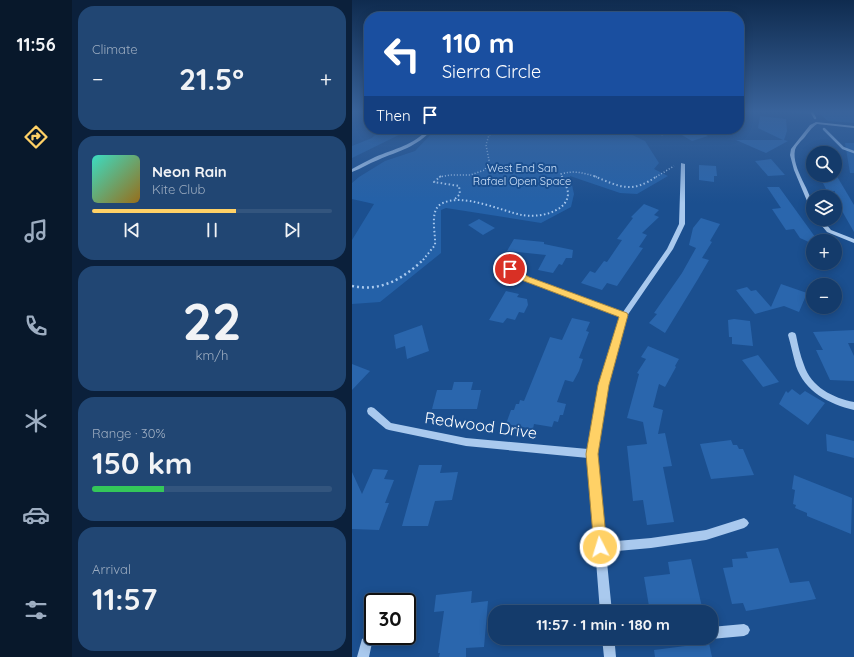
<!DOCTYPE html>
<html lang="en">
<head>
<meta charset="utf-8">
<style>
  body { margin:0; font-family:Quicksand,sans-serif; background:#214673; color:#f1f3f6; height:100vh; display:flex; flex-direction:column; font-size:15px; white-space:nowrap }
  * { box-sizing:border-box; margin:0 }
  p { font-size:13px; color:#9dadc1 }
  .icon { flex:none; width:22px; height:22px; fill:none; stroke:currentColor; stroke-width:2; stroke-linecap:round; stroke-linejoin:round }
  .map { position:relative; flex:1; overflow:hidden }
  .details { display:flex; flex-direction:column; gap:6px; padding:6px; background:#0b203b; width:280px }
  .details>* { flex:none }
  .banner { position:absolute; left:12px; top:12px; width:380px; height:122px; border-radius:16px; box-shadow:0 2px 10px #0003,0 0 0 1px #33557e; background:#1a4fa0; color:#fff; overflow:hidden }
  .tools { position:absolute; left:454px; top:146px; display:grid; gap:8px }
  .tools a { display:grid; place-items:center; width:36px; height:36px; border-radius:50%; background:#143b6b; box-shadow:0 2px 10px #0003,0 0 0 1px #33557e; font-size:20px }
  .speed { position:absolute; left:12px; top:593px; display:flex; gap:8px; font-size:20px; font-weight:700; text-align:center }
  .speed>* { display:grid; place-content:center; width:52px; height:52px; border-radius:50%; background:#143b6b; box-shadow:0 2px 10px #0003,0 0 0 1px #33557e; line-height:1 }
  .speed .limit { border:2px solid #111; border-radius:6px; background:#fff; color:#111 }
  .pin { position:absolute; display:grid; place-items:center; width:34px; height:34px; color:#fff; margin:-17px; border:2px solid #fff; border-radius:50%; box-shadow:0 1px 4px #0007 }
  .me { position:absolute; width:44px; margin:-22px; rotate:355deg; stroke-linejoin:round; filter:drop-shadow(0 0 3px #0008) }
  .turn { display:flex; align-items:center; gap:14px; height:84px; padding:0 12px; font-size:18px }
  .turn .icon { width:52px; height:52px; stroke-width:2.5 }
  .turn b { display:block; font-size:28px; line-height:34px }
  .then { display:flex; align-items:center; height:38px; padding:0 12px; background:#0003; gap:8px; font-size:15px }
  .big { font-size:30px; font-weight:800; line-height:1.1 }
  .details .tile { flex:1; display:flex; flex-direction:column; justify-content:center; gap:6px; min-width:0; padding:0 14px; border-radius:16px; background:#214673 }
  .details .dial { align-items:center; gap:0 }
  .dial b { font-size:52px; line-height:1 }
  .song { display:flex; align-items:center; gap:12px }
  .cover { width:48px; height:48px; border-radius:6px; background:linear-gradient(135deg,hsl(170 70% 55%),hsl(40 70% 35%)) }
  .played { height:4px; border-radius:2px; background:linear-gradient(90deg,#ffd166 60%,#33557e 60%) }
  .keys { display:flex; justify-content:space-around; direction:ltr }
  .heat { display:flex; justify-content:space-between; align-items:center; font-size:22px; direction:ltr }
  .charge { height:6px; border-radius:3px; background:linear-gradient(90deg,#34c759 30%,#33557e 0) }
  .trip { position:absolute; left:136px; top:605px; width:230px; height:40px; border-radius:16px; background:#143b6b; box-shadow:0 2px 10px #0003,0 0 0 1px #33557e; font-weight:800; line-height:40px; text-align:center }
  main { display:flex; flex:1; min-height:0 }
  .dock { display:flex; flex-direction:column; width:72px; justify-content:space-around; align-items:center; background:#08182b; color:#9dadc1 }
  .dock .icon { width:28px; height:28px }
  .dock .active { color:#ffd166 }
  .dock b { font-size:18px; color:#f1f3f6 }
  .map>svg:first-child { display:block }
  .green { fill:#2461a8 }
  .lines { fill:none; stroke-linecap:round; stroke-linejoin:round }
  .stream { stroke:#9cc4f0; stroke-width:2.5 }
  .building { fill:#2a66ad }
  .path-far2 { stroke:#a9c9ee; stroke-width:1.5; stroke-dasharray:1 2; stroke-linecap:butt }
  .path-far1 { stroke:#a9c9ee; stroke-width:2; stroke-dasharray:1.5 2.5; stroke-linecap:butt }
  .path { stroke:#a9c9ee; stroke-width:2.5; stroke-dasharray:2 3; stroke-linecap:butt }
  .minor { fill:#a9c9ee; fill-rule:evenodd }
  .route { fill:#ffd166; stroke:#a68842 }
  .labels { text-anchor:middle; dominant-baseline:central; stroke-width:4; stroke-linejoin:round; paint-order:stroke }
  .far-park-label { font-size:11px; fill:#cfe3fa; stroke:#1b4f8f }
  .near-street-label { font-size:16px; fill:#fff; stroke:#1b4f8f }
</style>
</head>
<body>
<main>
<nav class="dock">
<b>11:56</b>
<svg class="icon active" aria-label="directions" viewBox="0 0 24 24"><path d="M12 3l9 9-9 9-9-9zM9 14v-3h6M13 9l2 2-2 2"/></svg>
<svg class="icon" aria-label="music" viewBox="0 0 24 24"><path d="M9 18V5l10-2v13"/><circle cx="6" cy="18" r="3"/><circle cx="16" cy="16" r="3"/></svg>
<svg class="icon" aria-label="phone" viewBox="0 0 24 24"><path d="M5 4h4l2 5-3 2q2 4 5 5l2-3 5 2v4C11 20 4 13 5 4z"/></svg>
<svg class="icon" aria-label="climate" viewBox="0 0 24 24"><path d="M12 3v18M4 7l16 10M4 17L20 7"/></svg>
<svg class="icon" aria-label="car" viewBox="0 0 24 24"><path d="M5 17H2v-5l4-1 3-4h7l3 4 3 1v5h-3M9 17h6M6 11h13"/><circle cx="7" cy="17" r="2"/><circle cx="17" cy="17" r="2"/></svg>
<svg class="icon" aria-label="filters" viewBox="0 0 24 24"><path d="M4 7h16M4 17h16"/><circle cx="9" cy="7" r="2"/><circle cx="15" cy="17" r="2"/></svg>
</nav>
<section class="details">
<div class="tile"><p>Climate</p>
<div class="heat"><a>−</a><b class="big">21.5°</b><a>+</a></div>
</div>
<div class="tile">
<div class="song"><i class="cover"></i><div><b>Neon Rain</b><p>Kite Club</p></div></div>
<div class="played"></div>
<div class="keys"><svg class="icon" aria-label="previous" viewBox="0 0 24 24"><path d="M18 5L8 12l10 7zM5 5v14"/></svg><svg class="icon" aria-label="pause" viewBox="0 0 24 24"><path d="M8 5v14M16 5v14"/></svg><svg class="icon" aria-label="next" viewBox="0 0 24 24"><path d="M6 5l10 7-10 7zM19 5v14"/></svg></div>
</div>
<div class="tile dial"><b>22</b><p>km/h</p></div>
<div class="tile"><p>Range · 30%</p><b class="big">150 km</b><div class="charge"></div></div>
<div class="tile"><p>Arrival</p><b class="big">11:57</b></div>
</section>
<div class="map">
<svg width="502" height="657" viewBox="0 0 502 657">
  <rect width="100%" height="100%" fill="#1b4f8f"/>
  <g class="green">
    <path d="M416,111H502V123L476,121L469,115Z"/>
    <path d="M51,129H59L0,158V146L20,138L24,134L42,135Z"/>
    <path d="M84,129H268L293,141L307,163L302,169L316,176L285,194L268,193L218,176L222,194L219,207L189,223L94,208L89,210V253L28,302L0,304V240L22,204L0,199V183L7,177L33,161L63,151Z"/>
    <path d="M493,143H502V173H498Z"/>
  </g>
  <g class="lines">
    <g class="stream">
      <path d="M459,111L463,118"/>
      <path d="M303,129L310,134"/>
      <path d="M472,129L491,148L502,152"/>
    </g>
  </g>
  <g class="building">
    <path d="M408,116L434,119L435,131L432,140L436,141L414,153L384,140H431L406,128Z"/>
    <path d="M340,129H343L356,136L340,141L328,134H330L328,133Z"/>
    <path d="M419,159L433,175L416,176L403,161Z"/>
    <path d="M347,165L364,166L365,176H362V182L347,180Z"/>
    <path d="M483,173L502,205V232L490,211H483V191H475L469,179L483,180Z"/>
    <path d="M415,187H427L466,241H461V244L448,238L442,229L434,230L420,209L429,208Z"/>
    <path d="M292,204L307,210L302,215L307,217L290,233L295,235L287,247L291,248L265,286L255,283L250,290L229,283L238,271L243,273L252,261L255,262L270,240L265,239L281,218L279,217Z"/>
    <path d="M349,218L368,224L358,241L360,242L350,258L357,260L346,279L313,333L297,323L305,314L302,313L330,273L344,248L337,245L341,228Z"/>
    <path d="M127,219L143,228L131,235L116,225Z"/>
    <path d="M162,239L192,242V244L221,250L220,258H214L210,265L207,264L201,273L186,270L194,255L155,251Z"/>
    <path d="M429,284L455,293L447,312L432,306L403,314L384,290L395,287L399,291L404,290L419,307Z"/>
    <path d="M154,291L167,294L165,297L175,299L176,305L172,313L167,312L163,320L155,318L151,323L137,320Z"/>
    <path d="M220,318L238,322L234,331L237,332L227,358L231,359L227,371L221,382L213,380L205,402L214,404L211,415H208L206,422L202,421L200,427L182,424L181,429L154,424L159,410H162L164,404H167L168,400L172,401L198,337L210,340Z"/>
    <path d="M382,319L398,321L401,346L380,344V337H377L376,320Z"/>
    <path d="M70,325L77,351L55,359L53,346L44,349L42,335Z"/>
    <path d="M502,330V343H496L502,356V381L478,380L464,350H471L461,332Z"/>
    <path d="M296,346L327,359L323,366L324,367L313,387L307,384L301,407L311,410L306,434L313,433L320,466L311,467L322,522L295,525L291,500L281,501L275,446L295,444L291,422L275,418L287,374L285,373L294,359L289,357Z"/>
    <path d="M406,355L427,382L411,387L390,360Z"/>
    <path d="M0,364L18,371L0,390Z"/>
    <path d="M102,382H121L119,390H129L125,409H80L85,390H100Z"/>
    <path d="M440,389L448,395L453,391L473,403L456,425L427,404L434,391L436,393Z"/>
    <path d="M474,434L502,441V458L475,451Z"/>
    <path d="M379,440L381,445H385L387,449H391L402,475L359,479L348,444Z"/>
    <path d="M67,465H90L88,473L106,472L100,500L83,501L76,526H50Z"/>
    <path d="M21,469L36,470L32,479L42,480L33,503H37L27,530L0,529V472L10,494Z"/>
    <path d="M442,475L500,498L499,534L455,516V513L443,508L444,505L441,504L443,490L440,489Z"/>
    <path d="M426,548L438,583L457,581L464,599L394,611L391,603L380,604L371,568L381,567L380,559L396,558L394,552Z"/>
    <path d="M339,559L350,607L315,612H298L292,577L318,574L316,562Z"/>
    <path d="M120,591L119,603L136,601L132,647L114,648V657H87L88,653H86L92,611L82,612L84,595Z"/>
    <path d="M357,643L360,657H303L302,650Z"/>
  </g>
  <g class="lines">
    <g class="path-far2">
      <path d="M87,177L98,175H118L133,170L137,160L134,145L137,135L148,132L161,133L187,129"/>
      <path d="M210,177L209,174C222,170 232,173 245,177"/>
      <path d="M304,177L322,166"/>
    </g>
    <g class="path-far1">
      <path d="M89,176L82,182L107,186L108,194L102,200"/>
      <path d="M242,176C268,187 280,194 305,176"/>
      <path d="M71,260L83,245C84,234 77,211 89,204C110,192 149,211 170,215C185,218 215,213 216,194C216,188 212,182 210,176"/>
    </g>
    <path class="path" d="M0,286C29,292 51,279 72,259"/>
    <g class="minor">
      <path d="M464,122L502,126V128L465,124C459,128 456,133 452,138C449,141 444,146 443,150C439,169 461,192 461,210L458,208L442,170L438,155L439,149L458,125Z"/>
      <path d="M76,129H80C66,147 46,151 26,160C17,163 9,169 0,172V169C7,165 15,161 23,157C42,149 62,145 76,129Z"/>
      <path d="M329,163L333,164V224L321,249L275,316L256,385L244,454L253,542L299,538L354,530L392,518L395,520L397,523L395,526L392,528L354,540L299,548L254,552L260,612H248L236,458L114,446L37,430L34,429L16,414L15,411L16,408L19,407L22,408L39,423L114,438L236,449L248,385L268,316L173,281L155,269L158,267L160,268L177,277L271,312L315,249L327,224Z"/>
      <path d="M464,219H470L479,230L502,239V243L475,232Z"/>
      <path d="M440,332L443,333L444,335C446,345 448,355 452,365C459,387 481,398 502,402V410C477,404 453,392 444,366C441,356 439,345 436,335L437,333Z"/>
      <path d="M392,624L396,626L398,630L396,634L392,636L359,639L357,638H359V627Z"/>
      <path d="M14,637L18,639L20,643L17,657H5L10,639Z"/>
      <path d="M250,638H303L301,642L297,644L263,646L264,657H252Z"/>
    </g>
  </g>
  <linearGradient id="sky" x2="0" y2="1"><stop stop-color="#0f2b4f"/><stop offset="0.55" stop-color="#39639b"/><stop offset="1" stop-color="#39639b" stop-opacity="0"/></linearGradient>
  <rect width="502" height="203" fill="url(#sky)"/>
  <path class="route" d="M158,266L177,277L275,313L276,315L257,385L246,454L255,547L253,552L248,554L244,552L242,547L234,454L246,385L267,317L172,281L155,271V267Z"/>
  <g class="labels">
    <g class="far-park-label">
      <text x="170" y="168">West End San<tspan x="170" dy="13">Rafael Open Space</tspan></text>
    </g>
    <g class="near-street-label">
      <text transform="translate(129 425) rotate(8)">Redwood Drive</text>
    </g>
  </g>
</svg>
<div class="tools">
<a><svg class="icon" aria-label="search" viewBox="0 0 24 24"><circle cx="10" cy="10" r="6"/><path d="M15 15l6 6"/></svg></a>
<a><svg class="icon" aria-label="layers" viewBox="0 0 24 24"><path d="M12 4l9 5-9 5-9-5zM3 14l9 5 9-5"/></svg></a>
<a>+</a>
<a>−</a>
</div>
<div class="speed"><div class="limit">30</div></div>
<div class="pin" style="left:158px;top:269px;background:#d93025"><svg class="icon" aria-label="arrive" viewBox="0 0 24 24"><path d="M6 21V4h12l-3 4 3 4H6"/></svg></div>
<svg class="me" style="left:248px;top:547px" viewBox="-20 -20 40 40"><circle r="17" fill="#ffd166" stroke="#fff" stroke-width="3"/><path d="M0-11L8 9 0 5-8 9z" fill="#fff"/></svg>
<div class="trip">11:57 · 1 min · 180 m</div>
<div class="banner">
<div class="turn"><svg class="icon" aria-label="left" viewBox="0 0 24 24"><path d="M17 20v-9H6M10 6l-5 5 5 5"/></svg><div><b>110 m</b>Sierra Circle</div></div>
<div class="then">Then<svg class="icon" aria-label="arrive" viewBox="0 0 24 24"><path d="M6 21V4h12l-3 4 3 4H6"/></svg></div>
</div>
</div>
</main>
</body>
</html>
